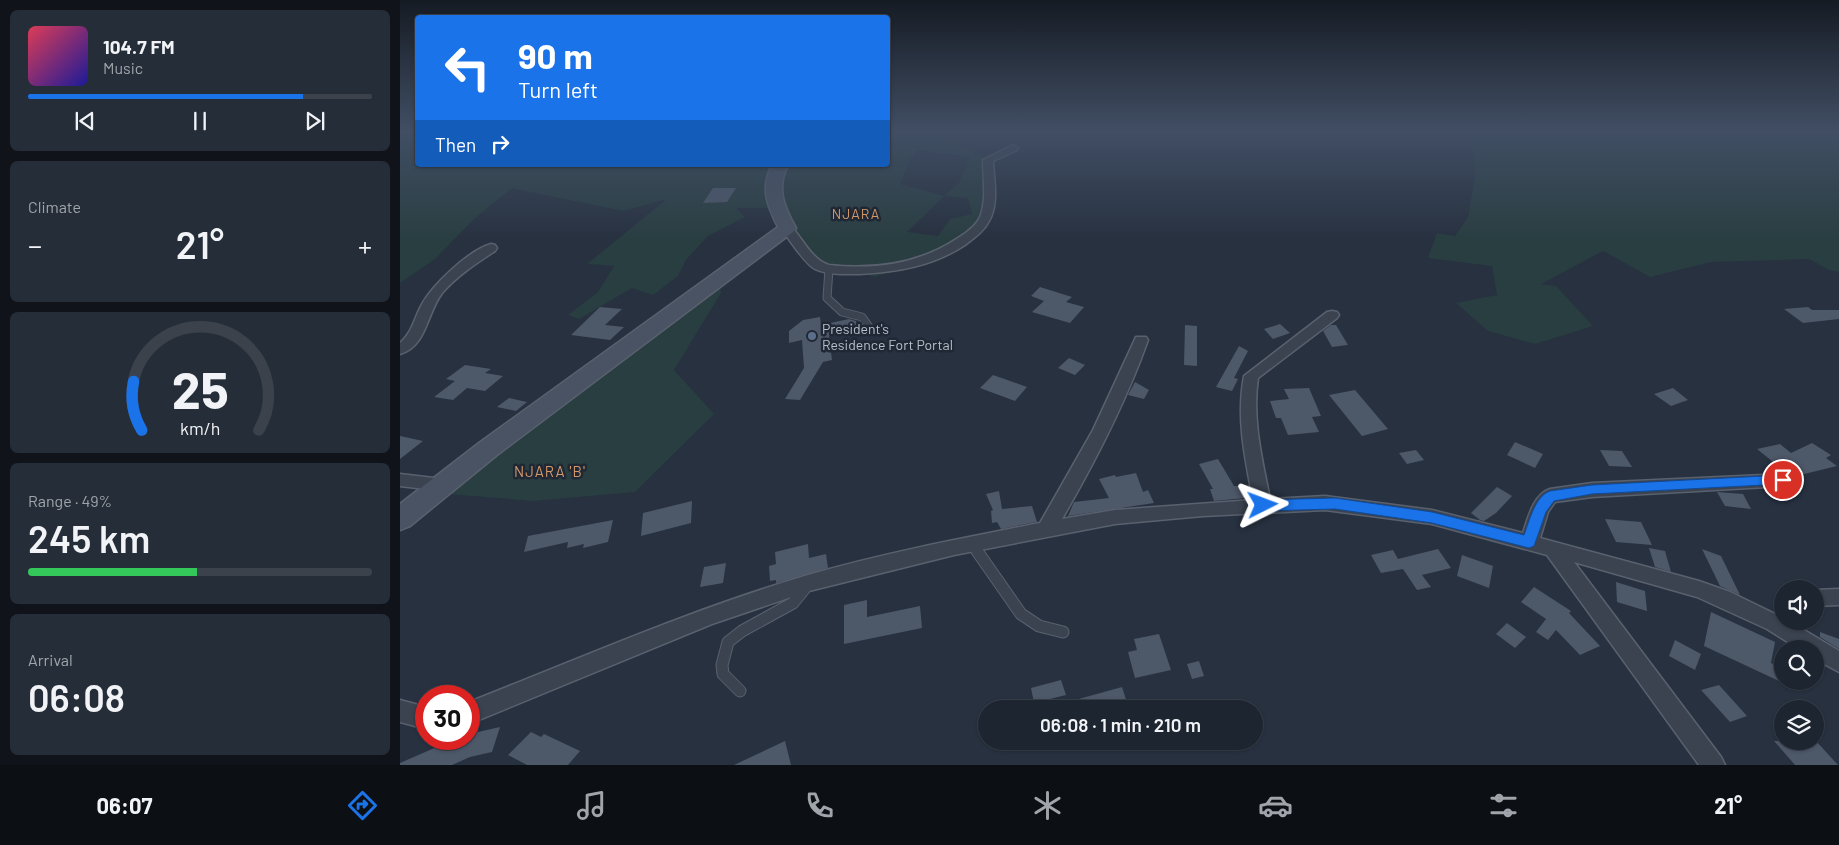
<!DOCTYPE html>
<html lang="en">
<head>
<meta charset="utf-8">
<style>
  body { margin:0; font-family:Barlow,sans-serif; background:#252d38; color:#f1f3f6; height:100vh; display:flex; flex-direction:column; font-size:19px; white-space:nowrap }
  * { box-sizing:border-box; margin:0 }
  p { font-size:16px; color:#a0a5ab }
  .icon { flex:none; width:28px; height:28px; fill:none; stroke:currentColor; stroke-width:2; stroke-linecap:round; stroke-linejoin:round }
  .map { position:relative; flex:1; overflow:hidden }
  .sheet { display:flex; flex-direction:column; gap:10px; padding:10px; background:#10141a; width:400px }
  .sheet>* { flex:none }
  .hud { position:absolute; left:15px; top:15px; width:475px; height:152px; border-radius:5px; box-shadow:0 1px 4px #0004,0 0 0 1px #3b424c; background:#1a73e8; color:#fff; overflow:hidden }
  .controls { position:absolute; left:1374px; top:580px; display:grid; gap:10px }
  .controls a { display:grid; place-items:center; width:50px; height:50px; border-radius:50%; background:#1d2530; box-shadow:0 1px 4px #0004,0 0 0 1px #3b424c; font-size:25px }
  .speed { position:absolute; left:15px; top:685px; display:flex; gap:10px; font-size:25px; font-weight:700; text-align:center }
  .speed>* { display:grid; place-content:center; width:65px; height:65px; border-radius:50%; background:#1d2530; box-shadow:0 1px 4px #0004,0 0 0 1px #3b424c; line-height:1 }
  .speed .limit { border:8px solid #d22; background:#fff; color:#111 }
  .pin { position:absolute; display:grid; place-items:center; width:42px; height:42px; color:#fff; margin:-21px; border:2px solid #fff; border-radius:50%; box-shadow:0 1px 5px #0007 }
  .me { position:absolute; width:55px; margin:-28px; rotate:87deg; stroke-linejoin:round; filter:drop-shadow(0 0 4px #0008) }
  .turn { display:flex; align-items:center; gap:18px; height:105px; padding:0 20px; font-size:22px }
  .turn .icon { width:65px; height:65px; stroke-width:2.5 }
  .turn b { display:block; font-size:35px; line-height:42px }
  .then { display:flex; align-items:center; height:48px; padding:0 20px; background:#0003; gap:10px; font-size:19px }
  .big { font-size:38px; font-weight:600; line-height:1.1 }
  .sheet .card { flex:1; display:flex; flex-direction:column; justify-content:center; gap:8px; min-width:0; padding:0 18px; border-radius:8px; background:#252d38 }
  .sheet .dial { align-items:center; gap:0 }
  .dial svg { height:130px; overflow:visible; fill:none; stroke:#3b424c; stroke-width:7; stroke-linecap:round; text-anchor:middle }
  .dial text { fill:#f1f3f6; stroke:none }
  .song { display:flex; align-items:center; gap:15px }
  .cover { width:60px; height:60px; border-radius:8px; background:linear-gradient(135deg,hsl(350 70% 55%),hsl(240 70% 35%)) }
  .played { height:5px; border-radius:2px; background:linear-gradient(90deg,#1a73e8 80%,#3b424c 80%) }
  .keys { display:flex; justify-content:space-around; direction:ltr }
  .heat { display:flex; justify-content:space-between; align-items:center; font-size:28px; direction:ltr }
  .charge { height:8px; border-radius:4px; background:linear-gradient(90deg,#34c759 49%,#3b424c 0) }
  .trip { position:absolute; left:578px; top:700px; width:285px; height:50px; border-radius:25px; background:#1d2530; box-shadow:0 1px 4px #0004,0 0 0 1px #3b424c; font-weight:600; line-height:50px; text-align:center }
  .menu { display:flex; height:80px; justify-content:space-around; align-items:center; background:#0c0f13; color:#a0a5ab }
  .menu .icon { width:35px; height:35px }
  .menu .on { color:#1a73e8 }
  .menu b { font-size:22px; color:#f1f3f6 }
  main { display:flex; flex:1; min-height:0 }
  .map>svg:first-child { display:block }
  .green { fill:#293e41; fill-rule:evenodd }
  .building { fill:#4d5869 }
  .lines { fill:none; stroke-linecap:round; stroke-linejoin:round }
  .lane-far2-casing { stroke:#59616e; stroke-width:9 }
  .lane-far1-casing { stroke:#59616e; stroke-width:11 }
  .lane-casing { stroke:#59616e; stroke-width:13 }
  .street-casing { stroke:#59616e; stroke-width:3 }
  .secondary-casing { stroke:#59616e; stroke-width:3 }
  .lane-far2 { stroke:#3b4350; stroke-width:7 }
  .lane-far1 { stroke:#3b4350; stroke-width:8 }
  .lane { stroke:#3b4350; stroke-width:11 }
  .street { fill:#3b4350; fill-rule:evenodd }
  .secondary { fill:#495363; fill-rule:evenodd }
  .route { fill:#1a73e8; stroke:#114b97 }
  .service-dot { fill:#5c6f8a; stroke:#202836; stroke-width:2 }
  .labels { text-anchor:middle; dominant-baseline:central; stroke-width:5; stroke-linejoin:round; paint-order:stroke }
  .far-quarter-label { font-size:14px; letter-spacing:1px; fill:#d3996a; stroke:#202836 }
  .poi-label { font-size:14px; fill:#b8bfcb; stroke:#202836; text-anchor:start }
  .neighbourhood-label { font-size:15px; letter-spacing:1px; fill:#d3996a; stroke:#202836 }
</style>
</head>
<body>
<main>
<section class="sheet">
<div class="card">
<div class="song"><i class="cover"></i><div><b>104.7 FM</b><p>Music</p></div></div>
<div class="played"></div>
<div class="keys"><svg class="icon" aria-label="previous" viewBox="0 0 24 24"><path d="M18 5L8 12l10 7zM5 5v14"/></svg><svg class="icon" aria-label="pause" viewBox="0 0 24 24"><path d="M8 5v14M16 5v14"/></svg><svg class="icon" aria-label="next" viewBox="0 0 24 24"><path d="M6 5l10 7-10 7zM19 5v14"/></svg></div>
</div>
<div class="card"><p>Climate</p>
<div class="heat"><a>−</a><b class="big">21°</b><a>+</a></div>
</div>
<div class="card dial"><svg viewBox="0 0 100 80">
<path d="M14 69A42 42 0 1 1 86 69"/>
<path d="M14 69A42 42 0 0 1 9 39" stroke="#1a73e8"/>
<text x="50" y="56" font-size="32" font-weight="700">25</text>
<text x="50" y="72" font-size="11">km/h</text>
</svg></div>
<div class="card"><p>Range · 49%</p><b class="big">245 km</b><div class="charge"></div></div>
<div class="card"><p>Arrival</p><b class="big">06:08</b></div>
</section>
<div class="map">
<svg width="1439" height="765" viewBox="0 0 1439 765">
  <rect width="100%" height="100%" fill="#273140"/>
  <g class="green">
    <path d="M0,132H17L18,165H372L367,193L370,208H336L345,217L308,236L286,260L278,276L253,295L232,288L179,319L168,315L198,292L214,266L187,264L267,199L223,211L112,188L75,218L35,259L0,283Z"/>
    <path d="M488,132H529L556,143L588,160L584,220L523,262L475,277L456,271L423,267L387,228L374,180L380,165H488ZM517,150L571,157L559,183L544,196L500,184L510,159ZM544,196L568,198L572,214L550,219L538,236L507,232Z"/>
    <path d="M1061,132H1439V272L1429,270L1409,259L1311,262L1250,277L1203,251L1141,284L1156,286L1193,326L1135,344L1088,331L1056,303L1097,295L1092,266L1028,258L1037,233L1055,236L1068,217L1075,178L1074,154Z"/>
    <path d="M320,286L321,293L274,370L314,414L235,492L133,501L48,494Z"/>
  </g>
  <g class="building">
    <path d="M313,188H336L327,202L303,203Z"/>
    <path d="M640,287L672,297L666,302L684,307L670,323L632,312L644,301L631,296Z"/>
    <path d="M200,307L222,309L205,325L224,327L210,340L171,335Z"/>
    <path d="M1408,307L1412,310H1439V319L1403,323L1384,309Z"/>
    <path d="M420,317L421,325L449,319L456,321L458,330L429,336L432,360L423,362L400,400L385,399L404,368L402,340L389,343V331L403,320Z"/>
    <path d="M880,324L890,333L873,339L864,329Z"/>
    <path d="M785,325L797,326V366L784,365Z"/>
    <path d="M931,325H936L948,345L932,347L923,331Z"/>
    <path d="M839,346L848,351L834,378L838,379L832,391L816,387Z"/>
    <path d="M669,358L685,365L675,375L658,368Z"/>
    <path d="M65,365L91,369L85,373L103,376L85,391L67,388L53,400L34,397L55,381L46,379Z"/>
    <path d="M593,375L627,387L615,401L580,388Z"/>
    <path d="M735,382L749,390L744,399L728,395Z"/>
    <path d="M909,388L921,416L912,417L919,432L888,435L881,418H876L870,401L889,399L884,389Z"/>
    <path d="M1273,388L1288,400L1271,406L1254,394Z"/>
    <path d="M955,390L988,429L962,436L929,395Z"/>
    <path d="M109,398L127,402L116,411L97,407Z"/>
    <path d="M0,436L23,441L0,459Z"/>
    <path d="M1115,442L1143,454L1135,468L1107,455Z"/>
    <path d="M1412,443L1431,455L1426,458L1437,466L1392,477L1357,449L1380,444L1391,453Z"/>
    <path d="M1016,450L1024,460L1007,464L999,453Z"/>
    <path d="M1200,450L1222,451L1232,467L1209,466Z"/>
    <path d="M818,459L834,486H840L845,498L814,501L810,489H813L799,464Z"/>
    <path d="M736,473L743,492L748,490L754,503L668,516L674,502L709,498L699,479L715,475L716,477Z"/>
    <path d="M1097,487L1112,496L1096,513L1084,521L1080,520L1071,513Z"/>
    <path d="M599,491L602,509L632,506L637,522L601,529L597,522L592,523L591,511L593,510L586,494Z"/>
    <path d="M1317,492L1343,494L1351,509L1325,506Z"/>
    <path d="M292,501L291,523L241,536L243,513Z"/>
    <path d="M1205,519L1241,522L1252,545L1216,542Z"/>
    <path d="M213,520L208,542L183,548L184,544L167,548L168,542L124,552L128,536Z"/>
    <path d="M408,544L409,558L426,554L428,568L376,583V580L370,581L369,566L376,564L375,552Z"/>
    <path d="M1249,548L1265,551L1271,572L1255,567Z"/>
    <path d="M1038,549L1051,568L1022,575L1031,587L1017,590L1003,569L981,573L971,555L993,550L998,559Z"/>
    <path d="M1302,549L1321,556L1340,595L1320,586Z"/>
    <path d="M1062,555L1093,566L1089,588L1057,576Z"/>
    <path d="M326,563L323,583L300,587L304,567Z"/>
    <path d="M1216,582L1245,591L1247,611L1217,602Z"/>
    <path d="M1134,587L1171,611L1169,613L1200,646L1180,655L1156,630L1148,640L1136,632L1146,619L1121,602Z"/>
    <path d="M467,600V617L520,606L522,628L444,644V605Z"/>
    <path d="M1311,612L1375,642L1371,663L1380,667L1379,681L1304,646Z"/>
    <path d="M1107,623L1126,637L1115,648L1096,634Z"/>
    <path d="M1420,632L1439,639V649L1420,637Z"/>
    <path d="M759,634L771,670L735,678L728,652L737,650L734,639Z"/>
    <path d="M1275,640L1301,654L1295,670L1269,656Z"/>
    <path d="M799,661L804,676L792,679L787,664Z"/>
    <path d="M661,680L666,695L634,703L631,688Z"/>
    <path d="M1319,685L1347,716L1330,722L1301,690Z"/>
    <path d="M722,687L729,709H657V705Z"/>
    <path d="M100,727L92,752L70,757L52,765H0V763L55,739H69V734Z"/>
    <path d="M131,732L141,737L144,734L180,751L168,765H127L108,755Z"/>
    <path d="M385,741L391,765H334Z"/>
    <path d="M1374,741H1416L1438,765H1395Z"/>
  </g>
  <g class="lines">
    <defs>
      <path id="lane-far2" d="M429,269L427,298L442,312L462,317L469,327"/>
      <path id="lane-far1" d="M572,544L578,552"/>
      <g id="lane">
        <path d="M577,551L621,614L639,626L663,632"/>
        <path d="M340,691L323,674L322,665L328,642L342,631L393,603L406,587"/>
      </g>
      <g id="street">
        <path d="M613,145L618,148L617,150L593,161C594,180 599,204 589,221C584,231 574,238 565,245C533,266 498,272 460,274C446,274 428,275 415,269C404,263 389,239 381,228L387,224L391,226C402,238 412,260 429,265C475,270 519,264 558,238C566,233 576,226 580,217C587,200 583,178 583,160Z"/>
        <path d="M91,244L95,245L97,248L95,251C77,263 58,275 43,292C27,311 27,347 0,354V343C12,333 14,319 21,306C31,286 69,250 91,244Z"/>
        <path d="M932,311L937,312L939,315L937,318L858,378C852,419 862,459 870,499L925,496L1032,510L1123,533C1128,518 1133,495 1150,489L1192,483L1383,474L1389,475L1392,480L1389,485L1383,486L1192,497L1155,502L1148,512L1140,538L1299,581L1330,592L1381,617L1382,621H1389L1439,651V672L1415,659V649H1399L1367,629L1297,597L1174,562L1321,757L1325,765H1299L1147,555L1032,524L925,510L803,516L715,524L554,555L409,591L312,624L69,724V702C181,658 292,609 408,575C484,553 563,538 640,523L693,430L736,337H746L748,340C726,402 695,462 662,519L715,510L853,500C845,458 836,418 844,376L927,312Z"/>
        <path d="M0,474L42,479L48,480L51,485L48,490L42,491L0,486Z"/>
        <path d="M1439,589V605L1415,606V590Z"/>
        <path d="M0,700L26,707V729L0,722Z"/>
      </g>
      <path id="secondary" d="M372,165H388C376,188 384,207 396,228L393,232L97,455L10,526L0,530V504L79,443L378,227C367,206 360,187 372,165Z"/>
    </defs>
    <use href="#lane-far2" class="lane-far2-casing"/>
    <use href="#lane-far1" class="lane-far1-casing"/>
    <use href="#lane" class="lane-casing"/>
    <use href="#street" class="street-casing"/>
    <use href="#secondary" class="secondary-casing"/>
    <use href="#lane-far2" class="lane-far2"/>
    <use href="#lane-far1" class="lane-far1"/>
    <use href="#lane" class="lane"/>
    <use href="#street" class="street"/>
    <use href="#secondary" class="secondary"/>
  </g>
  <linearGradient id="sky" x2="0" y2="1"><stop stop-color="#151b23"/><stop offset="0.55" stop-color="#414e64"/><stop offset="1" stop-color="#414e64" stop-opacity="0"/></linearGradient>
  <rect width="1439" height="239" fill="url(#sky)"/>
  <path class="route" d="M1383,475L1387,476L1389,480L1387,483L1383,484L1192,494L1154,501L1146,512L1134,546L1129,548L1032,523L935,509L863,511L858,509L856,505L858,502L863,500L935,498L1032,512L1124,535C1129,522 1135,496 1150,491L1192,485Z"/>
  <circle class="service-dot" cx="412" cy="336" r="5"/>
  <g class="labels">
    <g class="far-quarter-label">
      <text x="456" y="213">NJARA</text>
    </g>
    <g class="poi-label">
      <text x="422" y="328">President's<tspan x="422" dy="16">Residence Fort Portal</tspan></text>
    </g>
    <g class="neighbourhood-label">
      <text x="150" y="471">NJARA 'B'</text>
    </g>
  </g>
</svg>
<div class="controls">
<a><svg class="icon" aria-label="sound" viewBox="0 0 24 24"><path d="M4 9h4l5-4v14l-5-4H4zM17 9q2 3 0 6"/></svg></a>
<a><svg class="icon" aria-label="search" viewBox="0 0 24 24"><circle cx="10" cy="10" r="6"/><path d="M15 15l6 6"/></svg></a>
<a><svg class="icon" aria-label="layers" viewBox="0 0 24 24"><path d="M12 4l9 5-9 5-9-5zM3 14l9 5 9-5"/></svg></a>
</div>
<div class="speed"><div class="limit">30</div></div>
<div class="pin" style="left:1383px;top:480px;background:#d93025"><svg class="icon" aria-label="arrive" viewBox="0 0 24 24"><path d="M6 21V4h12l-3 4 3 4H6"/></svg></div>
<svg class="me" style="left:863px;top:505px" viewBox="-20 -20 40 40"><path d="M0-17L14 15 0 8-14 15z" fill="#1a73e8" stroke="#fff" stroke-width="4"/></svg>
<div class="trip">06:08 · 1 min · 210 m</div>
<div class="hud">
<div class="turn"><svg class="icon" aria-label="left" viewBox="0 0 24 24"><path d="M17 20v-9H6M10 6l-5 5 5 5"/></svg><div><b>90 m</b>Turn left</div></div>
<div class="then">Then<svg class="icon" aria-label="right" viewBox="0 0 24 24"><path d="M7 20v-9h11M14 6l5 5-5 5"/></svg></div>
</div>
</div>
</main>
<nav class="menu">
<b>06:07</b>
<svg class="icon on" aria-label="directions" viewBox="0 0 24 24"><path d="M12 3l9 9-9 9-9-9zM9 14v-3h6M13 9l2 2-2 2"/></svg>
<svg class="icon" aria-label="music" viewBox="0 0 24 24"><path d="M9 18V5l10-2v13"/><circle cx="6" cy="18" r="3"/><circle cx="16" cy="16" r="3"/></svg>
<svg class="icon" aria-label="phone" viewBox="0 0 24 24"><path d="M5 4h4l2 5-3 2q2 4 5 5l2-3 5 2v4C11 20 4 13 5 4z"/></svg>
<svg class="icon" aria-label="climate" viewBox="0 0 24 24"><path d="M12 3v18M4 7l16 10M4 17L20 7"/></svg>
<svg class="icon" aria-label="car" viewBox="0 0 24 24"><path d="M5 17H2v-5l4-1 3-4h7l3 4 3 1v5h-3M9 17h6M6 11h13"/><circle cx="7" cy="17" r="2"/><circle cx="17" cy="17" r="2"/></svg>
<svg class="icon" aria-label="filters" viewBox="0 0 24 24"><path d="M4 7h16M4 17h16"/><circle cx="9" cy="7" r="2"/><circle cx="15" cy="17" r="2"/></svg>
<b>21°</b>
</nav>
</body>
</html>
